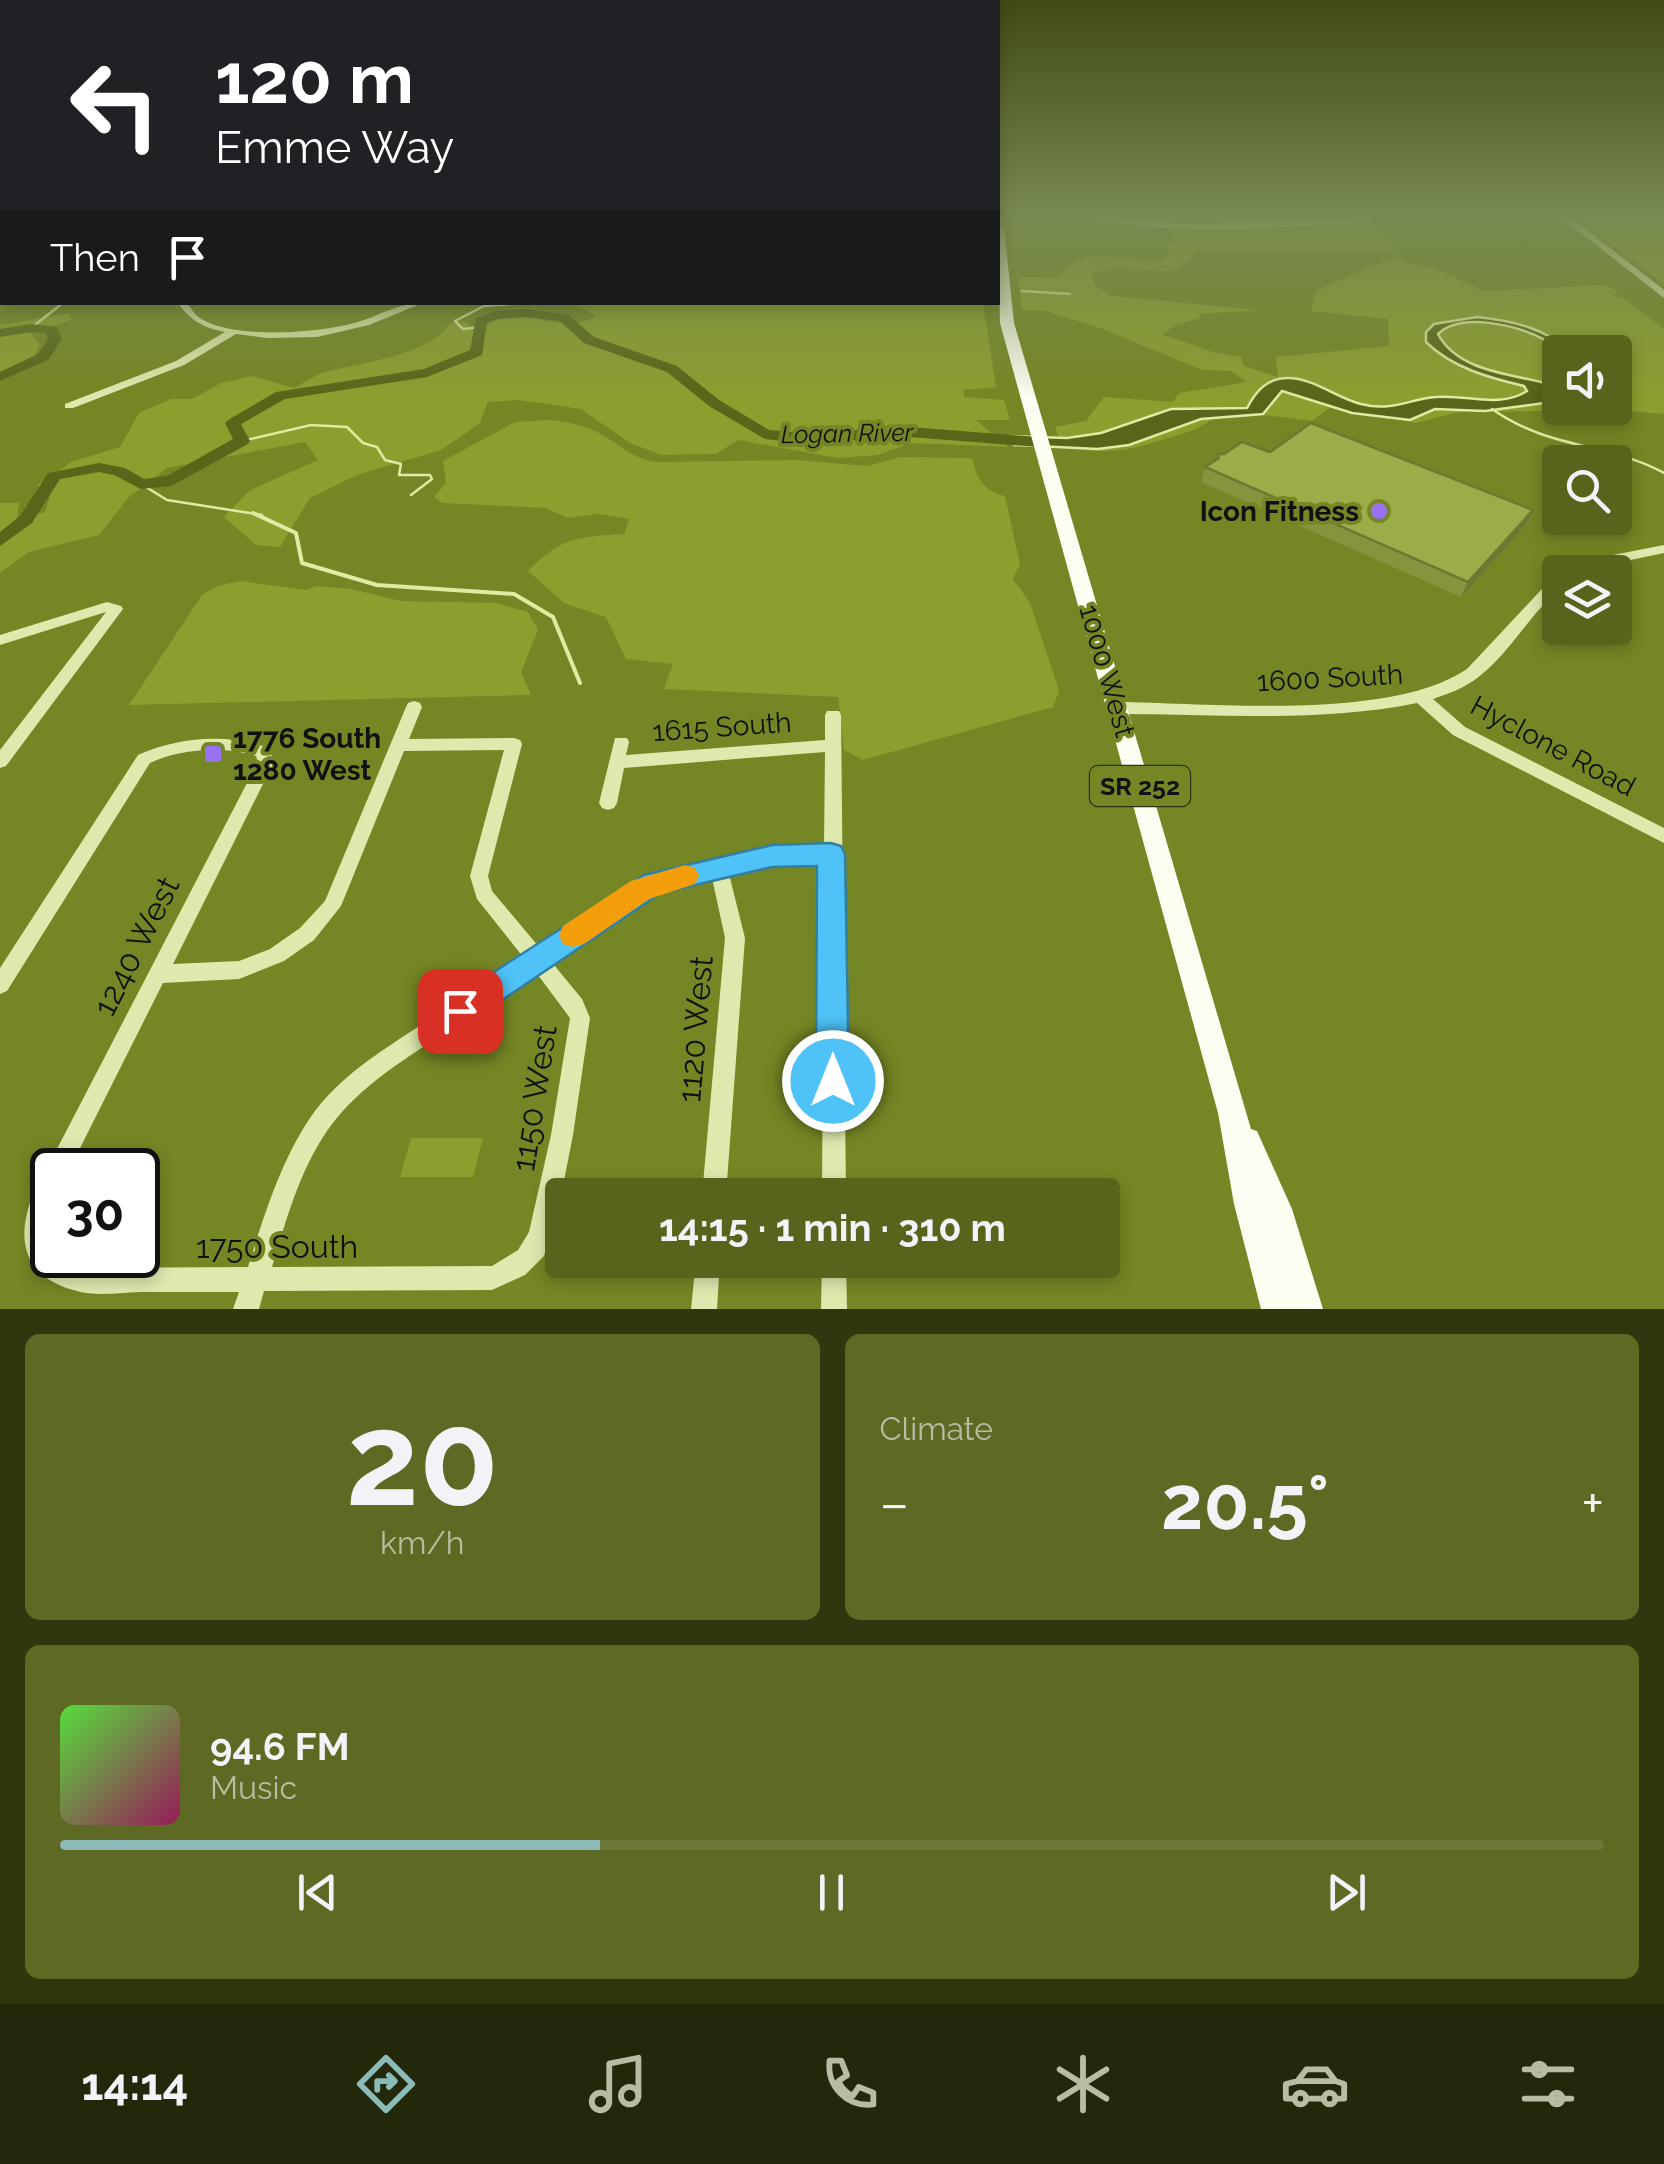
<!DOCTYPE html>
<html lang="en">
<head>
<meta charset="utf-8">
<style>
  body { margin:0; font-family:Raleway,sans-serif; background:#5e6a24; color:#f1f3f6; height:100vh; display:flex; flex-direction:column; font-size:38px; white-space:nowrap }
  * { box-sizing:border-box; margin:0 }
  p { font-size:32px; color:#b7bda3 }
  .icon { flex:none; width:55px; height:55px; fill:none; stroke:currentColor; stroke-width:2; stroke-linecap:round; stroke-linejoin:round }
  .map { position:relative; height:1309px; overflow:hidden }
  .side { display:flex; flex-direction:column; gap:25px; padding:25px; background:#30370f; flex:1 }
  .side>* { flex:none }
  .guide { position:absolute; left:0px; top:0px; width:1000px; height:305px; box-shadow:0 5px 15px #0003; background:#202124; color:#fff; overflow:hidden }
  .fabs { position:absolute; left:1542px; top:335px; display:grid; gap:20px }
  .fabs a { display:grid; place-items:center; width:90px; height:90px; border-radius:10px; background:#58641b; box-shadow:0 5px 15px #0003; font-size:50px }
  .speed { position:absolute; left:30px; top:1148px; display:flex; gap:20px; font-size:50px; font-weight:700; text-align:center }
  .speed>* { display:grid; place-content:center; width:130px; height:130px; border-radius:50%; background:#58641b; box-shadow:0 5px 15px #0003; line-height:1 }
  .speed .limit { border:5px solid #111; border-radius:15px; background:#fff; color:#111 }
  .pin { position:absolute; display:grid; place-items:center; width:85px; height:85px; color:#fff; margin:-42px; border-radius:20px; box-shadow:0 5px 15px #0006 }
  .me { position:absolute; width:110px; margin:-55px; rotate:0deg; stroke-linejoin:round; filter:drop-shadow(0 0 8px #0008) }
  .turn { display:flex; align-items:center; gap:35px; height:210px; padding:0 50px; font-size:45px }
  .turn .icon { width:130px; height:130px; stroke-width:2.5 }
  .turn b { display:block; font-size:70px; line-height:85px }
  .then { display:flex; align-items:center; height:95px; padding:0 50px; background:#0003; gap:20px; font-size:38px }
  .big { font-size:75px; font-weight:700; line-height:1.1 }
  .side .card { flex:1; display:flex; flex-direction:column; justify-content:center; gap:15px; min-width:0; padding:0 35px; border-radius:15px; background:#5e6a24 }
  .side .dial { align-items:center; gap:0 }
  .dial b { font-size:130px; line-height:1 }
  .song { display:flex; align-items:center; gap:30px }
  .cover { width:120px; height:120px; border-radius:15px; background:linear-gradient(135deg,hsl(110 70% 55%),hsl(330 70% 35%)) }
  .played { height:10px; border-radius:5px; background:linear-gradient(90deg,#8bbbb9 35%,#6d783a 35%) }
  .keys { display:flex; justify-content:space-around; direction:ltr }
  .heat { display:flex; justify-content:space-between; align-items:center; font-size:55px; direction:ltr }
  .side .tiles { flex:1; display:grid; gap:25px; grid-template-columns:1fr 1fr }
  .card:last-child { grid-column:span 2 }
  .trip { position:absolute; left:545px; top:1178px; width:575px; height:100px; border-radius:10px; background:#58641b; box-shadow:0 5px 15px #0003; font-weight:700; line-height:100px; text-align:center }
  .menu { display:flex; height:160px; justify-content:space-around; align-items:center; background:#23280b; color:#b7bda3 }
  .menu .icon { width:70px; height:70px }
  .menu .selected { color:#8bbbb9 }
  .menu b { font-size:45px; color:#f1f3f6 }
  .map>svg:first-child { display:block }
  .green { fill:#8c9e2e; fill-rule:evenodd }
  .water { fill:#586619; stroke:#dfeaa2; stroke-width:2.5 }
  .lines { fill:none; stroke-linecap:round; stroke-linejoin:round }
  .stream-far1 { stroke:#dfeaa2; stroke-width:2.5 }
  .stream { stroke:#dfeaa2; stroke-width:4 }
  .river { fill:#586619; fill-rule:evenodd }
  .minor { fill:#dfe9ae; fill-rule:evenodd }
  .major { fill:#fbfef1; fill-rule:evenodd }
  .wall { fill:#86943e }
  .shaded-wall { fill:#6d7832 }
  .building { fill:#9cac48; stroke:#6d7832; stroke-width:2.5 }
  .route { fill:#4fc3f7; stroke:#337fa1; stroke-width:2.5 }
  .slow { fill:#f59e0b }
  .poi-dot { fill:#9b71f3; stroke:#758624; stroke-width:4 }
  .labels { text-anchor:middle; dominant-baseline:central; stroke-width:8; stroke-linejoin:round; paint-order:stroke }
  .far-water-label { font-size:25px; font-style:italic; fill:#111; stroke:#758624 }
  .shield { fill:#758624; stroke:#2f3417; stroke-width:2.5 }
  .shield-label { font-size:25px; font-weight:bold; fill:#111 }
  .poi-label { font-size:28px; font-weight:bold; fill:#111; stroke:#758624; text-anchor:end }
  .street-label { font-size:28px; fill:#111; stroke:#758624 }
  .near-street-label { font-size:32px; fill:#111; stroke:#758624 }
</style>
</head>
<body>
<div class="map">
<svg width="1664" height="1309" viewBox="0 0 1664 1309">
  <rect width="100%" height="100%" fill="#758624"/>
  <g class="green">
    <path d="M1571,213H1664V284Z"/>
    <path d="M1372,222L1398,250H1195L1193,258L1168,272L1113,266L1091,274L1095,285L1111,296L1258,310L1199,314L1201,318L1174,325L1163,335L1213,352L1241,357L1244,366L1278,377L1276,357L1389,346L1388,319L1311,311L1317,290L1391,259L1444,272L1484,291L1604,285L1617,290L1615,296L1624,298L1664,329V414L1618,410L1460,412L1415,423L1332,406L1312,421C1282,417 1249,411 1219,417C1209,419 1201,428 1191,431C1138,447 1120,457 1062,447L1055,427L1086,421L1104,397L1173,402L1179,393L1247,382L1231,371L1202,370L1103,329L1042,310H1022L1018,277L1060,278C1084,237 1125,267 1163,261L1168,254V246L1174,243L1168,230L1306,229ZM1560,352H1615V408H1560Z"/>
    <path d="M573,303H983L996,387L963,390L964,397L1004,400L1010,420H976L1008,447L911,443L878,455L838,458L738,440L716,454L662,455L630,443L581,409L519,400L488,402L479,424L441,450L357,475L310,498L280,547L256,545L224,517L250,490L318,460L305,442L167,468L128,498L99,535L29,552L0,573V503H19L17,520L45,512L50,496L37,485L71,462L120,447L139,413L171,399H192L221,383L252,376L294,388C305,382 317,374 329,371C361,363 433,354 450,323L465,321L475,334C484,328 492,320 502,318C531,311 571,334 596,316Z"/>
    <path d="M71,313V320L30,332L40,344L32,360L0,378V325Z"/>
    <path d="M549,420C566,422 581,424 597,432C617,442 631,458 654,462L794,460L868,466L900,457L972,458C977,478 983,491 1005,496L1020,564L1013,579L1030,603L1059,691L1053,707L863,760L844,750L838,697L664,689L673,664L626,659L606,617L564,603L528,571C561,537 577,537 624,534L629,519L597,514L568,518L545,508L442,503L434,497L446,483L443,461L515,422Z"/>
    <path d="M240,581L306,590L317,586L351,589L401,601L496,603L528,612L538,630L521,672L531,695L129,705L202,595L217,586Z"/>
    <path d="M411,1138H483L473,1177H400Z"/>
  </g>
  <path class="water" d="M1477,317C1515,321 1543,328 1573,352C1560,352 1556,345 1545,340C1519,326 1462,311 1438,334C1459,374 1518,374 1556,386L1560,389V401L1485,411L1435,409L1410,420L1352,413L1282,391L1263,414L1201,419L1129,445L1098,449L1014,445L1012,436L1067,438L1101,433L1171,409L1247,408C1256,391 1267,378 1288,378C1313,378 1337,398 1361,404C1392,412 1409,399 1436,397C1467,394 1499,409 1527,391L1524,386C1490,378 1452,368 1426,342V332L1434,324Z"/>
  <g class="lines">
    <g class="stream-far1">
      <path d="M1022,291L1070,294"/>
      <path d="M481,327L463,329L455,321L484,306L540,302"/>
      <path d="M31,328L64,302"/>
      <path d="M1492,409C1550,450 1607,442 1664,473"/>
      <path d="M242,441L311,425L347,427L363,443L377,447L385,460L401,464L399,475H430L432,479L411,495"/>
      <path d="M141,484L167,500L262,515"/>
    </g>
    <path class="stream" d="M253,513L296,533L302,563L377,585L514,594L553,617L580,683"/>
    <g class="river">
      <path d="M526,309L569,315L594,337L677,366L719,400L769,430L814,434L897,426L1038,437L1046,442L1038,447L897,436L814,444L765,439L709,406L667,372L584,343L560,321L526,317L498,319L487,323L482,355L427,377L285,399L241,424L250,441L248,444L171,486L141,489L114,475L99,472L60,479L32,523L0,546V532L20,516L48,473L99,463L125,468L144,479L167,476L233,439L225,423L228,420L276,392L424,369L470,350L476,318L496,311Z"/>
      <path d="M31,324L57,327L62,339L48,360L0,381V372L38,354L48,339L46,333L31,332L0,337V329Z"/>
    </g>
    <g class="minor">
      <path d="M1075,213L1186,224L1367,217L1371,220L1367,223C1290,226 1212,235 1135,225C1115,223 1093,221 1075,213Z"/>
      <path d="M1555,213H1565L1664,290V298Z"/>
      <path d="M2,287V293L0,294V288Z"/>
      <path d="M177,302H186C190,307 193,311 196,315C226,341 322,333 358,322C380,315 402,302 425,302L369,325L317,337L267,338L236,334L184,365L73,408H65V404L176,361L225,332C202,327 191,321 177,302Z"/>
      <path d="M1664,545V553L1616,563L1585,572H1566L1568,569L1608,556Z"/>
      <path d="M1560,578V589C1525,618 1504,665 1463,687C1454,692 1443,695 1433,699L1465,727L1664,828V843L1453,735L1417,703C1319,723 1218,714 1118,714L1112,712L1110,708L1112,704L1118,702C1211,703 1391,721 1467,669L1541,590Z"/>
      <path d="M107,602L121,606L123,609L6,766L0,768V750L106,612L0,645V635Z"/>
      <path d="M414,701L420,703L422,707L409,739L514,738L520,740L522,744L488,876L492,891L539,947L633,884L772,849L824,847L825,752L624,768L617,803L614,808L608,810L602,808L599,803L615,738H627L629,742L626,755L825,740V715L827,711H839L841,715L846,1195H822L824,862L772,863L729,874L745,938L726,1195H702L725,938L712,878L645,895L550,960L582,999L590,1018L573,1135L559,1206L544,1256L525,1275L492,1290L264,1291L259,1309H233L239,1292C208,1292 177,1292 146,1292C125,1292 97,1297 77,1291C25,1278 15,1243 32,1197L258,762L256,756C224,746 180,749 150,763L7,991L0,994V968L138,755C178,737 228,733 269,748L274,762L173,964L239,961L270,949L300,928L325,901L406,707L408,703ZM504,750L470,876L477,899L523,957C489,980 455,1002 421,1025C380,1052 338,1077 310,1118C280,1163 264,1216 248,1267L79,1268L52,1255C44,1233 49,1227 52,1205C54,1194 52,1181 52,1170H69L163,983L239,979L284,961L314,940L341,906L404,751ZM535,971L570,1018L551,1135L529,1232L518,1250L492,1266L272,1267C286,1220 299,1172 327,1131C355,1091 393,1067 432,1041C466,1018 500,994 535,971Z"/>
      <path d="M696,1260H720L717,1309H691Z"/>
      <path d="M822,1260H846L847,1309H821Z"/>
    </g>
    <path class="major" d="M998,224L1004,227L1014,323L1251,1129L1257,1131L1292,1209L1323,1309H1261L1234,1204L1218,1113L1000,323Z"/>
  </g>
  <path class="wall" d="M1270,452L1533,510L1526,525L1461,597L1201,482L1205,467L1216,460L1217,454Z"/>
  <path class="shaded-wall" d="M1533,510L1526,525L1461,597L1468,582Z"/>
  <path class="building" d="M1311,423L1533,510L1468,582L1205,467L1219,458L1217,454H1224L1242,442L1270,452Z"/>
  <linearGradient id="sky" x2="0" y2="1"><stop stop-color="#404a14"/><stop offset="0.54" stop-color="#788a50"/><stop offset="1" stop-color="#788a50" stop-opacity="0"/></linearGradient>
  <rect width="1664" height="397" fill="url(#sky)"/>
  <path class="route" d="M831,843L841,846L845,854L849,1081L844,1092L833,1097L821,1092L816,1081L817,866L772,867L661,893L471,1021L460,1025L449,1021L444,1011L449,1001L644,875L772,845Z"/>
  <path class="slow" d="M685,865L695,868L699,876L695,884L649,899L584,944L573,947L563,944L559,935L563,926L631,881Z"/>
  <g class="poi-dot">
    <circle cx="1379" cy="511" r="10"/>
    <rect x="203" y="744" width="20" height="20" rx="5"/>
  </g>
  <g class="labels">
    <g class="far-water-label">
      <text transform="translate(847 433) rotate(-1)">Logan River</text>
    </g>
    <rect class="shield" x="1090" y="766" width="100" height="40" rx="8"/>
    <g class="shield-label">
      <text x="1140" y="786">SR 252</text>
    </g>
    <g class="poi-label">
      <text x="1359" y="511">Icon Fitness</text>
      <text x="233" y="738" text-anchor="start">1776 South<tspan x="233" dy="32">1280 West</tspan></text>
    </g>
    <g class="street-label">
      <text transform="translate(1107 671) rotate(74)">1000 West</text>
      <text transform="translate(1330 678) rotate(-3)">1600 South</text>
      <text transform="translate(722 727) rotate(-4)">1615 South</text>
      <text transform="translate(1553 746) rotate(28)">Hyclone Road</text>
    </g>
    <g class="near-street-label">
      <text transform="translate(136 946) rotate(-63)">1240 West</text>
      <text transform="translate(695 1029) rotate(-85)">1120 West</text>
      <text transform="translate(534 1098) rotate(-81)">1150 West</text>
      <text x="277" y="1246">1750 South</text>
    </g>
  </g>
</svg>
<div class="fabs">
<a><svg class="icon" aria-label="sound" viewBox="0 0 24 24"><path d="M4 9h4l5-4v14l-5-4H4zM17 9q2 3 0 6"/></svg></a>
<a><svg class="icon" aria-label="search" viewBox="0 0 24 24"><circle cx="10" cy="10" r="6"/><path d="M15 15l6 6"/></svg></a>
<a><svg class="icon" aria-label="layers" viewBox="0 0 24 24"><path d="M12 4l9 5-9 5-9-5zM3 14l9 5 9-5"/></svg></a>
</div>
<div class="speed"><div class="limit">30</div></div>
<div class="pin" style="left:460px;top:1011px;background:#d93025"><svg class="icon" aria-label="arrive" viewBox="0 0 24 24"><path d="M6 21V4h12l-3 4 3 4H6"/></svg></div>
<svg class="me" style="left:833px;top:1081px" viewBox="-20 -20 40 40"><circle r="17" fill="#4fc3f7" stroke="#fff" stroke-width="3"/><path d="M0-11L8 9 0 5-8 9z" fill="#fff"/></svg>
<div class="trip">14:15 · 1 min · 310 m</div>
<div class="guide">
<div class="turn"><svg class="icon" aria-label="left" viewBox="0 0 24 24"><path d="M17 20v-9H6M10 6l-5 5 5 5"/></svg><div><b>120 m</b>Emme Way</div></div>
<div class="then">Then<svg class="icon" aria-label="arrive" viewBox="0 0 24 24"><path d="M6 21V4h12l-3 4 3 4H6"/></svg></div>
</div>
</div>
<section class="side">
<div class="tiles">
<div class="card dial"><b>20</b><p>km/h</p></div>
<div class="card"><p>Climate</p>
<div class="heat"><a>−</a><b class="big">20.5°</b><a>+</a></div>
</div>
<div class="card">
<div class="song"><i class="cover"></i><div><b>94.6 FM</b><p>Music</p></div></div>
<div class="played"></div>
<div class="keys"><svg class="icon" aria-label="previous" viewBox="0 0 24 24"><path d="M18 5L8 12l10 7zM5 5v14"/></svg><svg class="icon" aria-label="pause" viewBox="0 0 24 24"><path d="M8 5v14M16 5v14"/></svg><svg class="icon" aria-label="next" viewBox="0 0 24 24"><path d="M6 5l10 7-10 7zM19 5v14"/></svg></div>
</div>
</div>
</section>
<nav class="menu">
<b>14:14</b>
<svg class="icon selected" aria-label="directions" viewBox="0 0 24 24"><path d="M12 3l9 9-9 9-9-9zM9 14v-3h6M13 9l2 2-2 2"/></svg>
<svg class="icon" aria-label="music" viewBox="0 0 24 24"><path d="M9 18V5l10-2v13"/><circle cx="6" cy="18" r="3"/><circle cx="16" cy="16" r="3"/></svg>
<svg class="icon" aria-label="phone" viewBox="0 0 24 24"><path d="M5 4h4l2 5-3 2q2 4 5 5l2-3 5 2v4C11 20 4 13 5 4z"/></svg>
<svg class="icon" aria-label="climate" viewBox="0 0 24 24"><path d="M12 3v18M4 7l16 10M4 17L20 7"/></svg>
<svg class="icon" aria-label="car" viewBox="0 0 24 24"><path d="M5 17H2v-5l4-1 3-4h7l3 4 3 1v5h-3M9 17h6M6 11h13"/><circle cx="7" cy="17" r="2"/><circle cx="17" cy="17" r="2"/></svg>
<svg class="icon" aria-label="filters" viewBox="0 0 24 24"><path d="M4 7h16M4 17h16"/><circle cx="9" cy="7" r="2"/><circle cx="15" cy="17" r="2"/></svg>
</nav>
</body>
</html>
